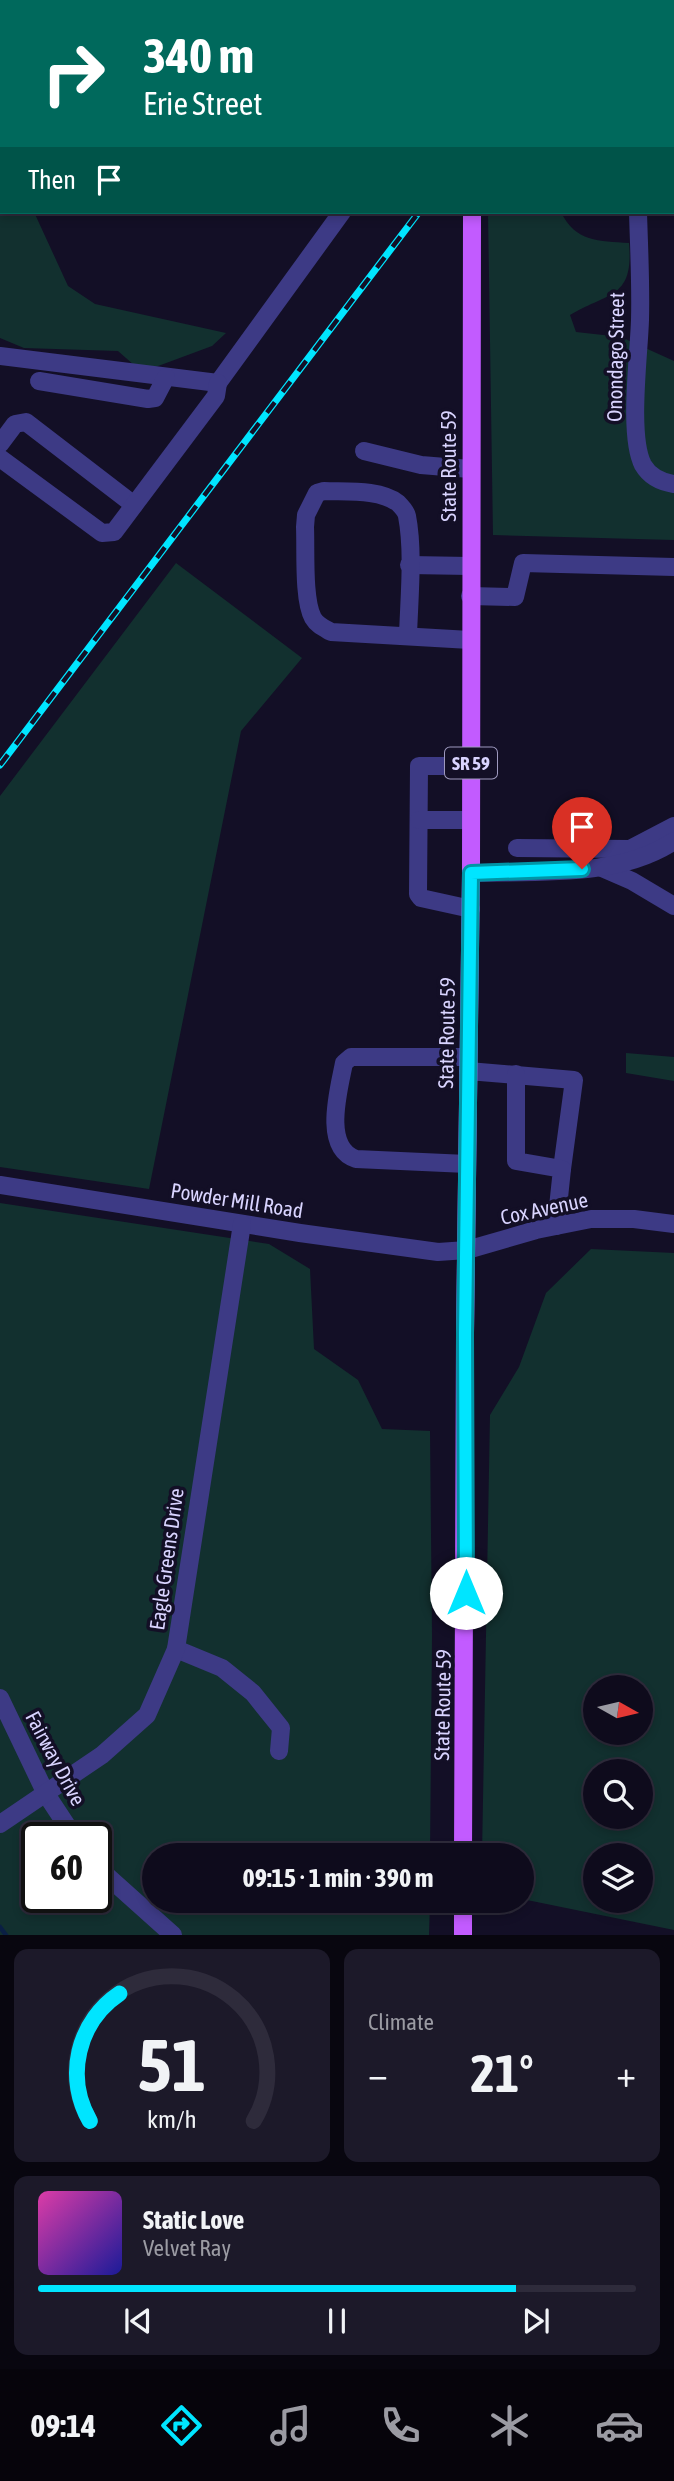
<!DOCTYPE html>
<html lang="en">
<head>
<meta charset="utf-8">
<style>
  body { margin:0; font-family:"Asap Condensed",sans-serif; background:#1c1929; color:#f1f3f6; height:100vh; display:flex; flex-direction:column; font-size:26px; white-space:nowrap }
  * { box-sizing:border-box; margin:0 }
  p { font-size:23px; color:#9b9ba3 }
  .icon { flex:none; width:38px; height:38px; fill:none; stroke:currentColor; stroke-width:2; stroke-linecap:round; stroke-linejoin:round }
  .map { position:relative; height:1935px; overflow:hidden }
  .side { display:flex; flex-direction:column; gap:14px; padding:14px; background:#08060f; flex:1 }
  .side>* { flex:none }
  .guide { position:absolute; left:0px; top:0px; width:676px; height:214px; box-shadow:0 4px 10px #0003,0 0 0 2px #2e2b3b; background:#00695c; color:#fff; overflow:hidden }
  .needle { width:46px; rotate:98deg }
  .fabs { position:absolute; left:583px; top:1675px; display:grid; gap:14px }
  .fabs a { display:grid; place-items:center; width:70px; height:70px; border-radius:50%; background:#0e0b1c; box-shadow:0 4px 10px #0003,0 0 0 2px #2e2b3b; font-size:35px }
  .speed { position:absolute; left:21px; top:1822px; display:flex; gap:14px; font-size:35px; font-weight:700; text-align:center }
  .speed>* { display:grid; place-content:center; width:91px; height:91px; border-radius:50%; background:#0e0b1c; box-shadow:0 4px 10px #0003,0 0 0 2px #2e2b3b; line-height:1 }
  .speed .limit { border:4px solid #111; border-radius:10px; background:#fff; color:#111 }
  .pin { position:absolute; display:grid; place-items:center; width:60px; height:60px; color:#fff; margin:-72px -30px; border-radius:50% 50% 50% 0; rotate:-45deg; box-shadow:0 0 7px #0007 }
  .pin .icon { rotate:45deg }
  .me { position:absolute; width:77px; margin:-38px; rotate:0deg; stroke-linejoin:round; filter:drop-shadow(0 0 5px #0008) }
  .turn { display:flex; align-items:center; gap:24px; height:147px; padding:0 28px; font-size:32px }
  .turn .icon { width:91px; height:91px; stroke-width:2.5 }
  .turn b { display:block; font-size:49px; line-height:60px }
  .then { display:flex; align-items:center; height:66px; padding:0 28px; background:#0003; gap:14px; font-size:26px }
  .big { font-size:52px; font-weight:700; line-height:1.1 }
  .side .widget { flex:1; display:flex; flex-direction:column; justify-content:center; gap:10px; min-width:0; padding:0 24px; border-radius:14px; background:#1c1929 }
  .side .dial { align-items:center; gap:0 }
  .dial svg { height:182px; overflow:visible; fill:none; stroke:#2e2b3b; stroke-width:7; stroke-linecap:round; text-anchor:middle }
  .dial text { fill:#f1f3f6; stroke:none }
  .song { display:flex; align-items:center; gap:21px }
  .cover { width:84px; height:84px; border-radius:10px; background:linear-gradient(135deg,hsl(320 70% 55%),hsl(240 70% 35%)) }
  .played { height:7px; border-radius:4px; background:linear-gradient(90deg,#00e5ff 80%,#2e2b3b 80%) }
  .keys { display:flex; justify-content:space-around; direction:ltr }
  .heat { display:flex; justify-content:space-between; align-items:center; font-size:38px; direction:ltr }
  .side .tiles { flex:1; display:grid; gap:14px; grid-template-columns:1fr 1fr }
  .widget:last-child { grid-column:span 2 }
  .trip { position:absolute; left:142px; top:1843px; width:392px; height:70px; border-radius:35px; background:#0e0b1c; box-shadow:0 4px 10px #0003,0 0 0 2px #2e2b3b; font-weight:700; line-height:70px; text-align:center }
  .dock { display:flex; height:112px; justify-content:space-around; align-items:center; background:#06040b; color:#9b9ba3 }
  .dock .icon { width:49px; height:49px }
  .dock .current { color:#00e5ff }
  .dock b { font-size:32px; color:#f1f3f6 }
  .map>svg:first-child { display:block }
  .green { fill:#12302f; fill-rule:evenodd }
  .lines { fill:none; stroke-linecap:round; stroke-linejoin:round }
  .stream { stroke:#0a1f44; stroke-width:4.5 }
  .minor { stroke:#3d3a85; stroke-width:18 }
  .major { stroke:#c25bff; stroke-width:18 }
  .rail-casing { stroke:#00e5ff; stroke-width:7 }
  .rail { stroke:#130f26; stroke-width:4.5; stroke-dasharray:13; stroke-linecap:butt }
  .route-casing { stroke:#0095a6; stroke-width:18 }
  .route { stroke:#00e5ff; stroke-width:12 }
  .labels { text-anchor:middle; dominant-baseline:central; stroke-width:7; stroke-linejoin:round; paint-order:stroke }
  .shield { fill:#130f26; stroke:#9e99be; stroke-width:2 }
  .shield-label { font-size:19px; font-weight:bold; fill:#d9d4ff }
  .street-label { font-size:21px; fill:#d9d4ff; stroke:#130f26 }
</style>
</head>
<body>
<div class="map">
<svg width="674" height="1935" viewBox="0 0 674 1935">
  <rect width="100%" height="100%" fill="#130f26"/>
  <g class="green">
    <path d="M0,138L2,212H34L68,286L95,304L226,333L212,346L142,372L118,351L24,348L0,338Z"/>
    <path d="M488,212H561C575,242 599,241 629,243C634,299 608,292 570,315L576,332L621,337L674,361V540L493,535Z"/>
    <path d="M176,563L302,658L241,731L149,1189L0,1167V796Z"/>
    <path d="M626,1053L674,1057V1081L626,1073Z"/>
    <path d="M0,1203L269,1244L310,1269L314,1349L358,1380L382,1429L430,1431L432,1636L430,1855H154V1900L430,1901L429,1935H0ZM37,1838H96V1897H37Z"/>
    <path d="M591,1249L674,1253V1930L522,1899V1855H482L490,1415L519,1367L546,1293ZM640,1687V1732H595V1687ZM640,1771V1816H595V1771ZM640,1855V1900H595V1855Z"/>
  </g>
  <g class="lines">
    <g class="stream">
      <path d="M4,2V0"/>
      <path d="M0,28L2,27"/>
      <path d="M0,1927L6,1935"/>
    </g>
    <g class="minor">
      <path d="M49,2V0"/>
      <path d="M264,2V0"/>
      <path d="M407,2V0"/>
      <path d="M0,84L2,83"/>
      <path d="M638,212C639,248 641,284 640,320C639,355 628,436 643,465C650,477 661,482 674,484"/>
      <path d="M0,356L218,383L342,212"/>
      <path d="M39,381L148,399L155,398L166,377"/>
      <path d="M0,444L15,424L26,422L134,505"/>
      <path d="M364,451L421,465L470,469"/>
      <path d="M0,458L102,533L114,532L216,396L218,383"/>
      <path d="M409,565L470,566"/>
      <path d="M470,596L515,597L523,563L674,567"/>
      <path d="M408,636C409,600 414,552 407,516C406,511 402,507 398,503C380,489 346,492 324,491L317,493L306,515L305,527C306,550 303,600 313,618C317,625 324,628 331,632L470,640"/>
      <path d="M471,766H419L418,894L421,898L471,909"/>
      <path d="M419,820H471"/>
      <path d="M517,848L630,849L674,826"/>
      <path d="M602,868L632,881L674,906"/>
      <path d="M471,873C536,871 619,878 674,841"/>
      <path d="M468,1071L574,1080L562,1169"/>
      <path d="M516,1074V1161L562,1169L556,1226"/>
      <path d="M467,1164L356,1159C322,1148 339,1089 344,1063L351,1057H468"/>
      <path d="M0,1185L300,1233L438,1252L467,1250L536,1230L591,1219H634L674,1224"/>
      <path d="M176,1649L222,1668L253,1693L281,1728L279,1751"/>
      <path d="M0,1698L46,1794L75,1838"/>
      <path d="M0,1824L102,1755L147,1715L176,1649L242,1224"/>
      <path d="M96,1866L173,1935"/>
    </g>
    <g class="major">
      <path d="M474,2V0"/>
      <path d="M463,1855L465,1334L471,873L472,212"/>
      <path d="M463,1935V1900"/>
    </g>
    <defs>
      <g id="rail">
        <path d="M568,2L569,0"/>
        <path d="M0,765L419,212"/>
      </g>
    </defs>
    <use href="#rail" class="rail-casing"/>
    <use href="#rail" class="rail"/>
  </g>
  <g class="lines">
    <defs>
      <path id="route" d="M466,1593L465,1334L471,873L582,869"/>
    </defs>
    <use href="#route" class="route-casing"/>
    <use href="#route" class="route"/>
  </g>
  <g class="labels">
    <rect class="shield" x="445" y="747.5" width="52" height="31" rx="5"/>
    <g class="shield-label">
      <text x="471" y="763">SR 59</text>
    </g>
    <g class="street-label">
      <text transform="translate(615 357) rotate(-89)">Onondago Street</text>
      <text transform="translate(448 466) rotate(-90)">State Route 59</text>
      <text transform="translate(446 1033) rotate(-89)">State Route 59</text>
      <text transform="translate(237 1200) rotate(9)">Powder Mill Road</text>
      <text transform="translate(544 1208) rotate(-12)">Cox Avenue</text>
      <text transform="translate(166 1559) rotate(-82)">Eagle Greens Drive</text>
      <text transform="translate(442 1705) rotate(-89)">State Route 59</text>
      <text transform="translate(56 1758) rotate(62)">Fairway Drive</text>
    </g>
  </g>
</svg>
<div class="fabs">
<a><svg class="needle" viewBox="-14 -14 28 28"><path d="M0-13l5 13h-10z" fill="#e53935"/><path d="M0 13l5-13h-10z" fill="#9b9ba3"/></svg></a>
<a><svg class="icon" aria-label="search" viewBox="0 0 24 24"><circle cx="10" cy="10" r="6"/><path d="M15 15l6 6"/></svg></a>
<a><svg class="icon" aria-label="layers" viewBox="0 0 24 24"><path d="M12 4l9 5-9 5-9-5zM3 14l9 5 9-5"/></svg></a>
</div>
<div class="speed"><div class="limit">60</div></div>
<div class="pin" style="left:582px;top:869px;background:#d93025"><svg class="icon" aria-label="arrive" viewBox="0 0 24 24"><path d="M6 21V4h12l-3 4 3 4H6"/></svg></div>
<svg class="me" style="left:466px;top:1593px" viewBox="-20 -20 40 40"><circle r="19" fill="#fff"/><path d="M0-13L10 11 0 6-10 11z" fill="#00e5ff"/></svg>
<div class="trip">09:15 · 1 min · 390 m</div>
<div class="guide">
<div class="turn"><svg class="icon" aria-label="right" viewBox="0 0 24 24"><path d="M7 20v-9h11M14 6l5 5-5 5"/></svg><div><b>340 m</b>Erie Street</div></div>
<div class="then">Then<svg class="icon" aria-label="arrive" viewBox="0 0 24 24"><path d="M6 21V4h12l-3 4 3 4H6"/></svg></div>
</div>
</div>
<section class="side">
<div class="tiles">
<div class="widget dial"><svg viewBox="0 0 100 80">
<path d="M14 69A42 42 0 1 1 86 69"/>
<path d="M14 69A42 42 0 0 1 27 13" stroke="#00e5ff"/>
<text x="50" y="56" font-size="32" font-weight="700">51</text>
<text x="50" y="72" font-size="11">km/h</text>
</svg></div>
<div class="widget"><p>Climate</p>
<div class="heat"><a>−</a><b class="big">21°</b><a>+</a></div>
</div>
<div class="widget">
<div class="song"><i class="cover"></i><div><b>Static Love</b><p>Velvet Ray</p></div></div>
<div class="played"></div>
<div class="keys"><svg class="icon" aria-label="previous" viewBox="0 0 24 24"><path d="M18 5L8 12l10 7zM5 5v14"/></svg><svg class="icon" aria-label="pause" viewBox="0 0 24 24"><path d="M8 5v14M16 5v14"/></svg><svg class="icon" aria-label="next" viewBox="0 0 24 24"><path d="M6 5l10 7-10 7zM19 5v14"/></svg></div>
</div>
</div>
</section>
<nav class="dock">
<b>09:14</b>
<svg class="icon current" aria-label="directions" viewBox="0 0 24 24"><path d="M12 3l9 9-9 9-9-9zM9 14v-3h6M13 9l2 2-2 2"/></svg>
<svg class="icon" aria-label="music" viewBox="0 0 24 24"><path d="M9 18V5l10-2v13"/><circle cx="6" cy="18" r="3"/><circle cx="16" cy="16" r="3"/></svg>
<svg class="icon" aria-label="phone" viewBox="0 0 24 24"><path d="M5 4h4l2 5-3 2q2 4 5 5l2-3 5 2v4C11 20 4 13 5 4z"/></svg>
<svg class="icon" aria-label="climate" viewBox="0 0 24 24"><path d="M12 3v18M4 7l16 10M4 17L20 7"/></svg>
<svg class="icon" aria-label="car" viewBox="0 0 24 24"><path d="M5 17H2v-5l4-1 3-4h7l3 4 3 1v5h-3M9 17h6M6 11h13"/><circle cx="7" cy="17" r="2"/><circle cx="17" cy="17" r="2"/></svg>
</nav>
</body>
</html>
